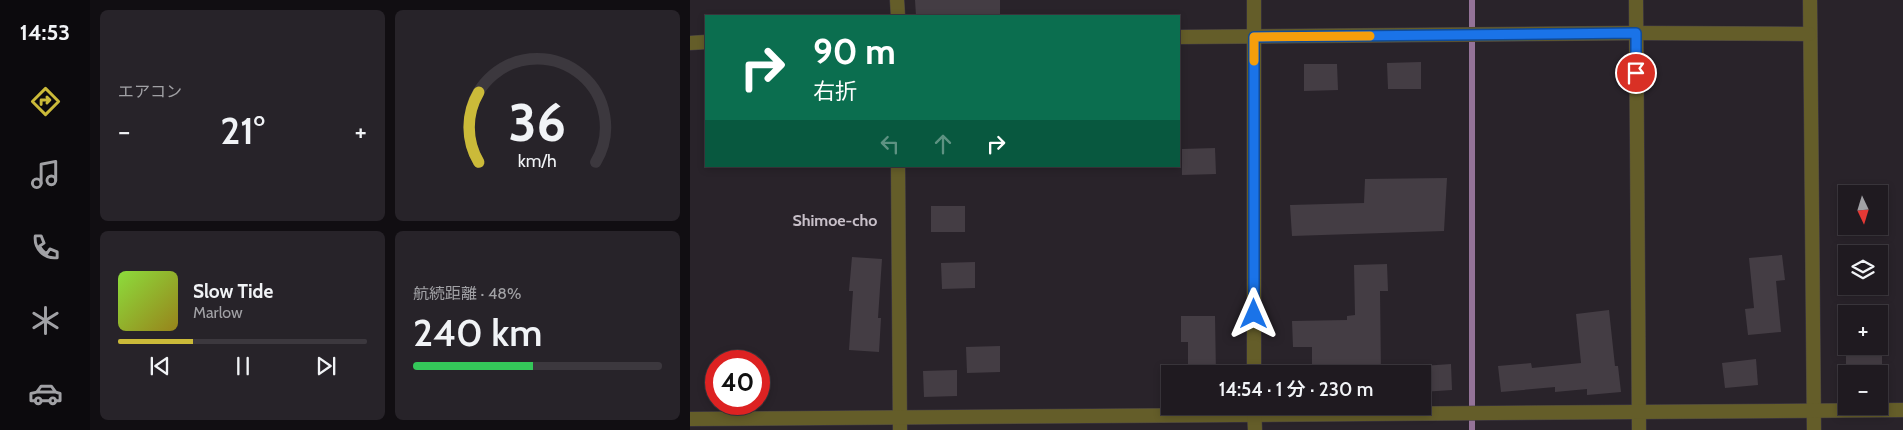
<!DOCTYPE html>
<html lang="ja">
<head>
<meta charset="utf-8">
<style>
  body { margin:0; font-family:Cabin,"Noto Sans JP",sans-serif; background:#272329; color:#f1f3f6; height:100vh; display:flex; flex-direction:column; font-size:19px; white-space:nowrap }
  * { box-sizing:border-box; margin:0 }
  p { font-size:16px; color:#a1a1a5 }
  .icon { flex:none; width:28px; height:28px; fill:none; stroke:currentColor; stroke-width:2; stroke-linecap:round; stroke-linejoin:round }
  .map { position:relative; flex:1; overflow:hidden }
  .sheet { display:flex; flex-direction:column; gap:10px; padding:10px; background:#110e12; width:600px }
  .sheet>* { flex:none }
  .guide { position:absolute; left:15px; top:15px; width:475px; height:152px; border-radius:0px; box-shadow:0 2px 8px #0003,0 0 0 1px #3c383e; background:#0b6e4f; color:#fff; overflow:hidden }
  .needle { width:32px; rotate:176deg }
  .fabs { position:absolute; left:1148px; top:185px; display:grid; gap:10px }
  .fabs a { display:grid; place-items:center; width:50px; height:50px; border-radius:0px; background:#1f1a20; box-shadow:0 2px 8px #0003,0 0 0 1px #3c383e; font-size:25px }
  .speed { position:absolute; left:15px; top:350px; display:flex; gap:10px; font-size:25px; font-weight:700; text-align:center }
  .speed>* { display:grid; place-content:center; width:65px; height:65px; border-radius:50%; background:#1f1a20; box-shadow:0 2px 8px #0003,0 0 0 1px #3c383e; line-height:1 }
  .speed .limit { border:8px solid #d22; background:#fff; color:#111 }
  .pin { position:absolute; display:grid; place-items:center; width:42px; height:42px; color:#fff; margin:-21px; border:2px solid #fff; border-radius:50%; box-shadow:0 1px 5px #0007 }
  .me { position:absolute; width:55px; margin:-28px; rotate:0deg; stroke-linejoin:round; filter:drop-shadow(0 0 4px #0008) }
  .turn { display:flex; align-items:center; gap:18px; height:105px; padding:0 25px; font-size:22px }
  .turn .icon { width:65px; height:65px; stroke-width:2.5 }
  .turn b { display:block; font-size:35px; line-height:42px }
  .lanes { display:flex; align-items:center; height:48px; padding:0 25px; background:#0003; justify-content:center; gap:25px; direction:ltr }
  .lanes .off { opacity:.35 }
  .big { font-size:38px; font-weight:600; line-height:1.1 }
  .sheet .card { flex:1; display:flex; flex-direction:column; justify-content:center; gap:8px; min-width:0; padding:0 18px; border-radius:8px; background:#272329 }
  .sheet .dial { align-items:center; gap:0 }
  .dial svg { height:130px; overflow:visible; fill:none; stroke:#3c383e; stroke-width:7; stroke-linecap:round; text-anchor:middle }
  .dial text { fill:#f1f3f6; stroke:none }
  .song { display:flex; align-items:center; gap:15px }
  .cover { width:60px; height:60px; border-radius:8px; background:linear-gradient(135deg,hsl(90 70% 55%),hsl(50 70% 35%)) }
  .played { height:5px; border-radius:2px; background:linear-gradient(90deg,#cbba39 30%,#3c383e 30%) }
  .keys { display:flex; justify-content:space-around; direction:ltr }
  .heat { display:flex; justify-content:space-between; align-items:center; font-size:28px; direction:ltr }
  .charge { height:8px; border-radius:4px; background:linear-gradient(90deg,#34c759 48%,#3c383e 0) }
  .sheet .tiles { flex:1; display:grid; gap:10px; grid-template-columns:repeat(2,1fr) }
  .trip { position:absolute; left:471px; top:365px; width:270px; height:50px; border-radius:0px; background:#1f1a20; box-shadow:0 2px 8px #0003,0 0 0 1px #3c383e; font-weight:600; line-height:50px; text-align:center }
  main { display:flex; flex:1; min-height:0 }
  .menu { display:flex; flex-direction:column; width:90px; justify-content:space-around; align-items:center; background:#0c0a0d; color:#a1a1a5 }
  .menu .icon { width:35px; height:35px }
  .menu .on { color:#cbba39 }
  .menu b { font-size:22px; color:#f1f3f6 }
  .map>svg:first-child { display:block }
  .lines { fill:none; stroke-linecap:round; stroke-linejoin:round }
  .stream { stroke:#947398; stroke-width:6 }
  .building { fill:#443d44 }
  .minor-casing { stroke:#453f46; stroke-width:15 }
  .tertiary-casing { stroke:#453f46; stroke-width:15 }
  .minor { stroke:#645d29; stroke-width:14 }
  .tertiary { stroke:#645d29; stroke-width:14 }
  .route-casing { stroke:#114b97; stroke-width:12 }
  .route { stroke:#1a73e8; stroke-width:9 }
  .slow { stroke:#f59e0b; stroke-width:9 }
  .labels { text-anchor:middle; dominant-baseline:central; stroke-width:5; stroke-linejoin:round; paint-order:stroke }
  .neighbourhood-label { font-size:16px; font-weight:bold; fill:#c7bfc8; stroke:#29232a }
</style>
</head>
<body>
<main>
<nav class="menu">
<b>14:53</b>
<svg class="icon on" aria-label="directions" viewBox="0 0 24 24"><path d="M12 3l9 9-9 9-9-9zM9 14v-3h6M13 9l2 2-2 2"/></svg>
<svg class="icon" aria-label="music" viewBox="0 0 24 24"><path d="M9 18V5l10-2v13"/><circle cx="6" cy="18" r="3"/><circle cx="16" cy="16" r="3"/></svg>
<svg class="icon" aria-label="phone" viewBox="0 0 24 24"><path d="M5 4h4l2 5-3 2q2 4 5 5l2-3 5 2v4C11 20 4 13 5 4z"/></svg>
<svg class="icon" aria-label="climate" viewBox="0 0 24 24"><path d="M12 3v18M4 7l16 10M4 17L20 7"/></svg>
<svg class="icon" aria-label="car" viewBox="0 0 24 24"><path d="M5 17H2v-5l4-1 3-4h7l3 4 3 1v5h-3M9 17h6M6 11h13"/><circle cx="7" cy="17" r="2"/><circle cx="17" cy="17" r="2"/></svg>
</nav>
<section class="sheet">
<div class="tiles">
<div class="card"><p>エアコン</p>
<div class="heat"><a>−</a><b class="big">21°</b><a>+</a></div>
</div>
<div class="card dial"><svg viewBox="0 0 100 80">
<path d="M14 69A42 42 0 1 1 86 69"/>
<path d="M14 69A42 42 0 0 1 14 26" stroke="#cbba39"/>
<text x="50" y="56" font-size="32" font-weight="700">36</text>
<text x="50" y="72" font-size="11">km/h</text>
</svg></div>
<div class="card">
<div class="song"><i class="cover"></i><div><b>Slow Tide</b><p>Marlow</p></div></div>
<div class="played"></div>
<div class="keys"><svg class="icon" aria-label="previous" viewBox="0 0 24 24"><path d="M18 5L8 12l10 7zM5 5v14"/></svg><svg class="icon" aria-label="pause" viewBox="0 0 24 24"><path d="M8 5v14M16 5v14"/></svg><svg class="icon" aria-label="next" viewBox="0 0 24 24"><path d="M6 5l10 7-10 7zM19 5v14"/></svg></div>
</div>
<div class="card"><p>航続距離 · 48%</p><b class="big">240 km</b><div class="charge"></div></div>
</div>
</section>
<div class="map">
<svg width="1213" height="430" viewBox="0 0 1213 430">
  <rect width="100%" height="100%" fill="#29232a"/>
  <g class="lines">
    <path class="stream" d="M782,430V0"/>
  </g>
  <g class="building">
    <path d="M225,0H310V16H226Z"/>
    <path d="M731,62V89H698L697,63Z"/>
    <path d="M614,64H647L648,90L614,91Z"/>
    <path d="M525,148L526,174L492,175V149Z"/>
    <path d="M757,178L754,231L602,236L600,205L674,203L675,179Z"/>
    <rect x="241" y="206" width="34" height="26"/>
    <path d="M1092,255L1095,280L1086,281L1091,332L1058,335L1055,309L1064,308L1059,258Z"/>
    <path d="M162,257L192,259L188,318H191L189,352L159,350L163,291H159Z"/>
    <path d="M285,262V288L252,289L251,263Z"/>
    <path d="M697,264L698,291H690L691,374H622V347H603L602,321L657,320V316L665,315L664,265Z"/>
    <path d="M919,310L925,366H928L931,392L897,395V389L865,392V387L811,392L808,366L841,363L842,368L891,363L886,314Z"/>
    <path d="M491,316H525L526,374H498V342H491Z"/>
    <path d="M310,346V372L277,373L276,347Z"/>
    <rect x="1156" y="354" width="36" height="20"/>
    <path d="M1066,359L1068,385L1035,388L1032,363Z"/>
    <path d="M761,364L762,390L732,392V366Z"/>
    <path d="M267,370V396L234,397L233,371Z"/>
  </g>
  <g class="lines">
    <defs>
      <g id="minor">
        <path d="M207,0L208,16"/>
        <path d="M946,0L949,430"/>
        <path d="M1120,0L1124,430"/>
        <path d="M489,37L946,33L1119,34"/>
        <path d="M0,43L16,42"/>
        <path d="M208,166L210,430"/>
        <path d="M0,419L1213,410"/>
      </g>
      <g id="tertiary">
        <path d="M564,0V374"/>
        <path d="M564,406L565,430"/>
      </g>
    </defs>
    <use href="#minor" class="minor-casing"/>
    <use href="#tertiary" class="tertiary-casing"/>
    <use href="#minor" class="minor"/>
    <use href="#tertiary" class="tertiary"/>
  </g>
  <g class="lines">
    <defs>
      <path id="route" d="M564,314V37L946,33V73"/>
    </defs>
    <use href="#route" class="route-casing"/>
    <use href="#route" class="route"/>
    <path class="slow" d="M564,61V37L680,36"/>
  </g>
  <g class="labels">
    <g class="neighbourhood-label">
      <text x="145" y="220">Shimoe-cho</text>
    </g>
  </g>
</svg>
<div class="fabs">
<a><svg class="needle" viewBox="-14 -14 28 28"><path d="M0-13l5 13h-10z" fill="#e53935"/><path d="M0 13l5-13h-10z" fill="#a1a1a5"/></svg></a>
<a><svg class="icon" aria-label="layers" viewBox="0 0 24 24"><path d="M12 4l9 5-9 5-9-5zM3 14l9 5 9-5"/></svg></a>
<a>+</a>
<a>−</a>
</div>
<div class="speed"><div class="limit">40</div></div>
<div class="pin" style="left:946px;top:73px;background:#d93025"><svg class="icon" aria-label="arrive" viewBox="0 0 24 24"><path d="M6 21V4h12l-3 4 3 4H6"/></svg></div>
<svg class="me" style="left:564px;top:314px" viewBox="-20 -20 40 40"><path d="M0-17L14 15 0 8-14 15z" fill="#1a73e8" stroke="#fff" stroke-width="4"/></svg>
<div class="trip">14:54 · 1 分 · 230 m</div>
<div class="guide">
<div class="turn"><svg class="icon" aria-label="right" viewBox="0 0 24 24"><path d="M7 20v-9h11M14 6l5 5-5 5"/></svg><div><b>90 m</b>右折</div></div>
<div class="lanes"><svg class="icon off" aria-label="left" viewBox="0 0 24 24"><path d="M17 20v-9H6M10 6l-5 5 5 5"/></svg><svg class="icon off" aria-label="ahead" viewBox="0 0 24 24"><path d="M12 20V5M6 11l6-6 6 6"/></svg><svg class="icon" aria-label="right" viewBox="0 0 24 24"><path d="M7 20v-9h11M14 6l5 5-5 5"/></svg></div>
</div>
</div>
</main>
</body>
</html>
